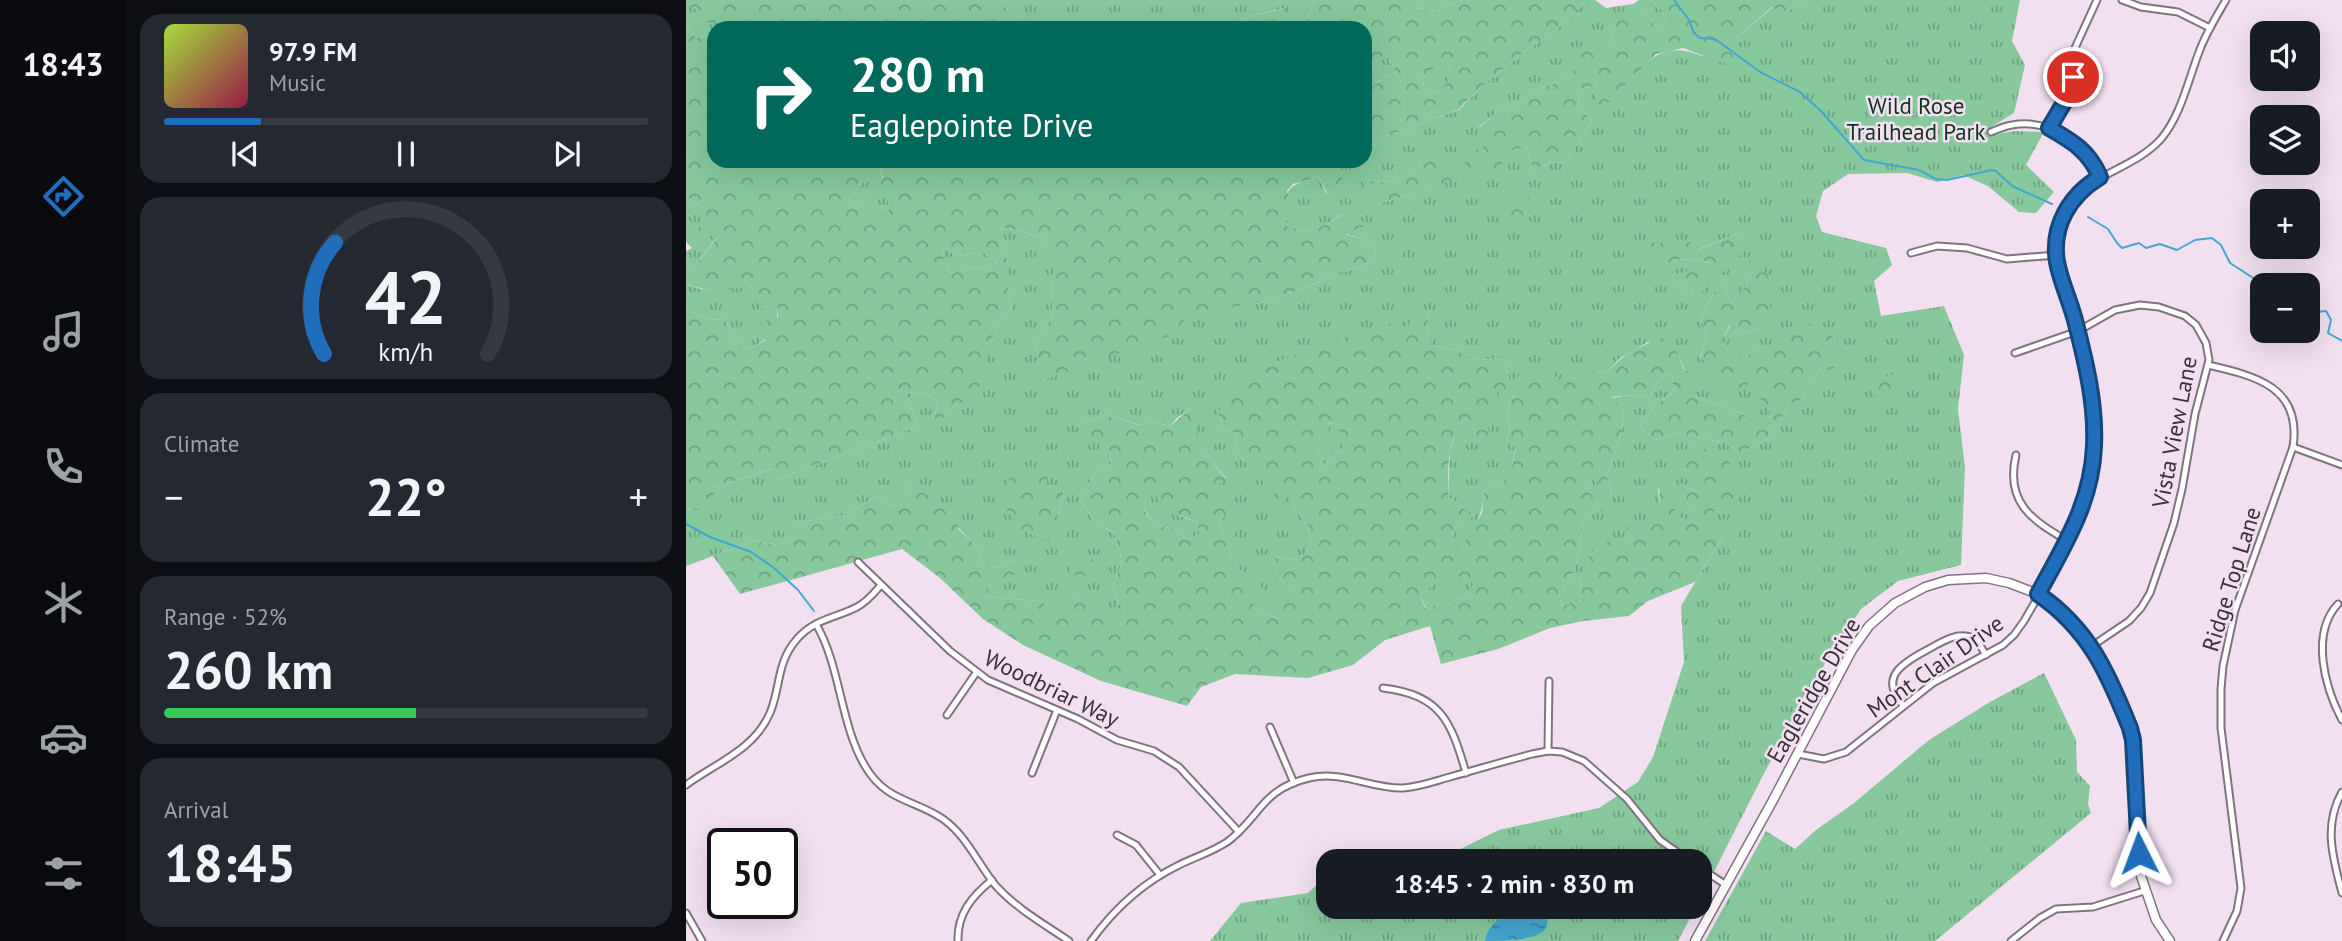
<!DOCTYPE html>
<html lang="en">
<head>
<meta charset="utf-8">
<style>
  body { margin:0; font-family:"PT Sans",sans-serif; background:#242831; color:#f1f3f6; height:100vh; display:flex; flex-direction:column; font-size:26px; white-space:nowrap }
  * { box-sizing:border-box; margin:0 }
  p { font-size:23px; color:#9ea1a6 }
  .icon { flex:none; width:38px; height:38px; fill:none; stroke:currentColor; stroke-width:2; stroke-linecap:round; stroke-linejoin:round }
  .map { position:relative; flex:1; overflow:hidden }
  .panel { display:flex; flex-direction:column; gap:14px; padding:14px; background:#0d0f14; width:560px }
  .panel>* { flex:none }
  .guide { position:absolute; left:21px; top:21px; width:665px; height:147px; border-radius:21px; box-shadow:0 7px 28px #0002; background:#00695c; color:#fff; overflow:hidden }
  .controls { position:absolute; left:1564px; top:21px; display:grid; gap:14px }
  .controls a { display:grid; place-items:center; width:70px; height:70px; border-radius:14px; background:#171b24; box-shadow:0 7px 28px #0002; font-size:35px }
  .speed { position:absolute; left:21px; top:828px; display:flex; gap:14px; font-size:35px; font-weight:700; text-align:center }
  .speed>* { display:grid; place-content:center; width:91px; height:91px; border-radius:50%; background:#171b24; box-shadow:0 7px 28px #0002; line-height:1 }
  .speed .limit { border:4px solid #111; border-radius:10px; background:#fff; color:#111 }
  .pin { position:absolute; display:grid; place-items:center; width:60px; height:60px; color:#fff; margin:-30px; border:4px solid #fff; border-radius:50%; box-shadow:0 2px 7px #0007 }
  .me { position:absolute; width:77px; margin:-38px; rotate:357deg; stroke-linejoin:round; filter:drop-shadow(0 0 5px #0008) }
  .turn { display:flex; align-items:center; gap:24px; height:147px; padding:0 28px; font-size:32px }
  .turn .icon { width:91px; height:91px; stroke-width:2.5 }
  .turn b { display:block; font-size:49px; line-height:60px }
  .big { font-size:52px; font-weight:800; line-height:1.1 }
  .panel .widget { flex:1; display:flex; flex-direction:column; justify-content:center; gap:10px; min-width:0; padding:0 24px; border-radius:21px; background:#242831 }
  .panel .dial { align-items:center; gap:0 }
  .dial svg { height:182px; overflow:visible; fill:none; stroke:#363941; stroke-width:7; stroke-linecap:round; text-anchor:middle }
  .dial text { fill:#f1f3f6; stroke:none }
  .song { display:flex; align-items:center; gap:21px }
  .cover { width:84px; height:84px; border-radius:10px; background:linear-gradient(135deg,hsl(80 70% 55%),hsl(340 70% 35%)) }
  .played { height:7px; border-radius:4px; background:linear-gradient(90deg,#206dbc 20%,#363941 20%) }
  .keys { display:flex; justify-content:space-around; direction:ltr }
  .heat { display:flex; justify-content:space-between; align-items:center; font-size:38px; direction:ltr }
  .charge { height:10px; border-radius:5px; background:linear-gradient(90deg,#34c759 52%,#363941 0) }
  .trip { position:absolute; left:630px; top:849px; width:396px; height:70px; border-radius:21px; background:#171b24; box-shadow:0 7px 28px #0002; font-weight:800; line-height:70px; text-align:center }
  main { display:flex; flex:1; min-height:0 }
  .dock { display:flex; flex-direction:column; width:126px; justify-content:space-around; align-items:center; background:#090b0e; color:#9ea1a6 }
  .dock .icon { width:49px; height:49px }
  .dock .on { color:#206dbc }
  .dock b { font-size:32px; color:#f1f3f6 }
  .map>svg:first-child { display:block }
  .grass { fill:url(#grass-tufts); fill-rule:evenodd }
  .forest { fill:url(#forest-crowns); fill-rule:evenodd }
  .water { fill:url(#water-ripples) }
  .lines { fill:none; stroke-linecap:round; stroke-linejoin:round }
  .stream { stroke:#44a6d1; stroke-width:2 }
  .street-casing { stroke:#817281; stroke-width:9 }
  .secondary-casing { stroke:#817281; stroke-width:11 }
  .street { stroke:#fff; stroke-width:5 }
  .secondary { stroke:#fff; stroke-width:8 }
  .route-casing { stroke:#15477a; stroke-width:18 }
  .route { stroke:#206dbc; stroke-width:12 }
  .labels { text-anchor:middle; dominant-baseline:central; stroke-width:5; stroke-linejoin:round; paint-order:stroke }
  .park-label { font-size:23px; fill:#10331f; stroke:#f2e0f1 }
  .street-label { font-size:23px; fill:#383238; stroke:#f2e0f1 }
</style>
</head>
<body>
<main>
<nav class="dock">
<b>18:43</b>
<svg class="icon on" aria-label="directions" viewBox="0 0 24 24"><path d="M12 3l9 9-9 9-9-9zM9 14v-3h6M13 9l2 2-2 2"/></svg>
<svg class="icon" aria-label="music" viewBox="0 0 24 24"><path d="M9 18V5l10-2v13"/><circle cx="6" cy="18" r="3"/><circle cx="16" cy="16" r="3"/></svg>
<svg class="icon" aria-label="phone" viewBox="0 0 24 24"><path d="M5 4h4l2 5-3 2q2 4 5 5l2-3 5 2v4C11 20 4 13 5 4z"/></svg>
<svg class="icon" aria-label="climate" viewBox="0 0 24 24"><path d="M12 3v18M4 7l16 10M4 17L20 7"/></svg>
<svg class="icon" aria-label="car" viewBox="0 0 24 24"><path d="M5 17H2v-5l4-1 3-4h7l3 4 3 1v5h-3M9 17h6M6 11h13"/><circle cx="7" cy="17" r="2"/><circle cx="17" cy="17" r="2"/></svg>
<svg class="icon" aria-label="filters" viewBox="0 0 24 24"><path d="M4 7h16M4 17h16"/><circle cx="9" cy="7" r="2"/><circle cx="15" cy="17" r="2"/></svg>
</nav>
<section class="panel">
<div class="widget">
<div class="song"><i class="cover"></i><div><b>97.9 FM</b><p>Music</p></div></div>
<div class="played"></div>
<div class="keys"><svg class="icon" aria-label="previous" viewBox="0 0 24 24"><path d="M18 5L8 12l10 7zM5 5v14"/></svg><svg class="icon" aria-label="pause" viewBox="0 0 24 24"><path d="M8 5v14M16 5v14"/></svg><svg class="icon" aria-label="next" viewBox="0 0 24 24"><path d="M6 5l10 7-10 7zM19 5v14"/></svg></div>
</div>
<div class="widget dial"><svg viewBox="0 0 100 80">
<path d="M14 69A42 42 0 1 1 86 69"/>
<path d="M14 69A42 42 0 0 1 19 20" stroke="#206dbc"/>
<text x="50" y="56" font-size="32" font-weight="700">42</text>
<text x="50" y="72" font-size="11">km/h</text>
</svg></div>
<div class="widget"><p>Climate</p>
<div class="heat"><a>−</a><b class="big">22°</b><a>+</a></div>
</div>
<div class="widget"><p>Range · 52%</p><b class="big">260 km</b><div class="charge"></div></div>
<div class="widget"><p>Arrival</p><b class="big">18:45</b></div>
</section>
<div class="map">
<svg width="1656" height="941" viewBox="0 0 1656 941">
  <defs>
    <pattern id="grass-tufts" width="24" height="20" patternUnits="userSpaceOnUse" patternTransform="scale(1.75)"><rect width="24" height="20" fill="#87c89d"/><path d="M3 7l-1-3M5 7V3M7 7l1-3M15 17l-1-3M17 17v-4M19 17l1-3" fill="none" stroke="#6fa381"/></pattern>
    <pattern id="forest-crowns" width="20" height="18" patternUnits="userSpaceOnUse" patternTransform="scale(1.75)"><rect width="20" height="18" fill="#87c89d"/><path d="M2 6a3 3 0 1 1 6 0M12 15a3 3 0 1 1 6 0" fill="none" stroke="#6fa381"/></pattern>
    <pattern id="water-ripples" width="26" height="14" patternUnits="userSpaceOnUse" patternTransform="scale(1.75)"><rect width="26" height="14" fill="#44a6d1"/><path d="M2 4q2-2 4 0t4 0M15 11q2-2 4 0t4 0" fill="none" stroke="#3a88ab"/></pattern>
  </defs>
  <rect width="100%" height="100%" fill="#f2e0f1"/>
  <g class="grass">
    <path d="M316,0H629L617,28H595L599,8L553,19L544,28H353L320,8Z"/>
    <path d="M736,0H776L750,11L730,8Z"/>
    <path d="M900,0H909L920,8L947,4L953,0H964L975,9L984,32L968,24L958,12L928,28L924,46L886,77L850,90L827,107L810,113L793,127L818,170L813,154L841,146L846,170L865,163L880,162L906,121L892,104L895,89L912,85L937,88C964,60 974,40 1016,56L1048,40L1087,7L1099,13L1120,0H1334L1326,41L1339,65L1328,113L1305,127L1306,135L1329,131L1358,132L1340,165L1368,192L1350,213L1333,212L1302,186L1277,175L1251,182L1221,173L1162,174L1137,191L1130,216L1136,232L1200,248L1206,265L1188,281L1195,316L1258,306L1278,355L1272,409L1279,467L1275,565L1212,581L1175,609L1116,699L1013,901V861H655L667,850L697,853L764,854L813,830L913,808L952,782L967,757L998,662L995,606L1038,534L992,517L985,504L972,488L974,511L969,523H940L945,540L894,577L895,600L876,606L873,594C892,575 895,546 897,520L911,510L917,511L900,488L909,472L926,495L921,475L936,431L938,412L926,398L945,395L964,397L974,377L986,375L988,392L968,406L954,427L970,440L991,433L1038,443L1055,453L1085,437L1103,405L1115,400L1136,366L1162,349L1145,335L1108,358L1076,347L1063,355L1044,359L1036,339L1045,325L1054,335L1078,327L1073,296L1085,293L1065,273L1060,285L1046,303L1036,283L1028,292L1015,319L1021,335L1014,357L1067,382L1071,394L1085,410L1083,419L1068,424L1061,416L1009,396L992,353L962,342L933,359L921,372L910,371L872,400L824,381L816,358L794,360L769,350L744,345L741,314L719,327L532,414L538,429L551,434L550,451L589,494L578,506L604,491L610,511L622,526L625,546L613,560L587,557L592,576L606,591L595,619L577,614L565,601L577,589L548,565L543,548L551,537H537L528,488L540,478C524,459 501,433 509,406L491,418L484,426L468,422L454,425L419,415L391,426L422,445L426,463L409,472L395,501L408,521L429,534L436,563L427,585L433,606V630L387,597L367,611L355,601L300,597L306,581L332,559L311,568L294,564L293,548C269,527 252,502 224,486L207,506L190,496L161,515L107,523L109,537L92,545L68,541L0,566V509L11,510L28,488L86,469L90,480L232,426L219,392L239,394L252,401L248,420L258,418L271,403L301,356L311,324L326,309L322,292V262L318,248L303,228C332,227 346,234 371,247L365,287L367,315L349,345L358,380L502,310L514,311L581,302L690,260L689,249L676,239L658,233L681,224L655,215L641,224L618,232L595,224C602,188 597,186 633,177L641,195L652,162L648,161H679V152L704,133L718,132L744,119L773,110L795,87L842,49L867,33ZM732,143L747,162L745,189L691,204L680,180C707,184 715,180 736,165ZM1050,234L1063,246L1007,296L985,276L1027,264L1011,259L986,260ZM1005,442L1017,449L1038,514L1033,508L1005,511L993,482L1001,488L1016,493L1020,480L998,469ZM344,467V477L357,494L378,491L374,512L359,526L367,543L359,540L329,470Z"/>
    <path d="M0,9H11L43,28H28V34L10,38L0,25Z"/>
    <path d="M699,54L709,68L679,93V71Z"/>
    <path d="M761,59L765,78L751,93L739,90L736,77Z"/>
    <path d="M178,161L192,163L202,197L204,219L163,200L175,184L173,166Z"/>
    <path d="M0,196L17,208L31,237L7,269L0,261V251L6,248L0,242Z"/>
    <path d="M258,248L272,256L297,252L312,263L296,268L282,267L265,274L257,259Z"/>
    <path d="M0,282C16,298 50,282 66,288C75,290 83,298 91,303C94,327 83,338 63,350L47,337L39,319L27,320L0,310Z"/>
    <path d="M811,390L827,395L821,412L824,429L820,441L830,447L823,479L808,483L798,492C796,516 790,528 776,548H765L767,528L788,515L762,497L764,451L770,428L781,417L796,447L799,419Z"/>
    <path d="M641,422L654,425L657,448L636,466L630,444V430L642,434Z"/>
    <path d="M456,488L470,494L492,515L510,522L514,534L500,540L488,529L468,525L458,509L460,500Z"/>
    <path d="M763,571L789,583L778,598L740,608L734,595Z"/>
    <path d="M1358,673L1390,740L1391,772L1404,786L1402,804L1405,813L1249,941H1019L1080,831L1109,849L1130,830L1168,803L1243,740L1304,702Z"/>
    <path d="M642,874V906L1010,907L992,941H524L555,903L622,893Z"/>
  </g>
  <g class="forest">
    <path d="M0,0H316L320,8L353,28H43L35,22L15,23L11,9H0Z"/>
    <path d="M629,0H736L730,8L750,11L776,0H900L867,33L842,49L795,87L772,110L744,119L718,132L704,133L679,152V93L709,68L699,54L679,71V28H617ZM761,60L765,78L751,93L739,90L736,77Z"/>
    <path d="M964,0H1120L1099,13L1086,7L1048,40L1053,53L1042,65L997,48L970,54L916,109L910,101L912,85L895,89L892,104L906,121L880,162L865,163L846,170L841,146L814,154L818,170L802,175L781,173L777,154L797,148L793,128L810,113L827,107L850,90L886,77L895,51L924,46L928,28L935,15L958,12L968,24L983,31L975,9Z"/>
    <path d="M600,8L595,28H544L553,19Z"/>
    <path d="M0,25L10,38L28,34V161H178L173,166L187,179L175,184L163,200L203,218L202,198L189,194L197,178L192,163L187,161H648L652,162L657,178L642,195L633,177L607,184L601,191L608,216L596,224L618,232L641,224L656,215L683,224L659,234L676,239L689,249L690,260L581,302L545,307L538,316L502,310L495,332L357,380L349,345L367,315L365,287L370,247C348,234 330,227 304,228L318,248L322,262V292L326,309L311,324L288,404L271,403L258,418L248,421L252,401L239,394L219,392L232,426L90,480L85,469L28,488V505L11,510L0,509V310L27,320L39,319L47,337L63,350L79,340L74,323L92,317L91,303L75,309L65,287C48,288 12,294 0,282V261L7,269L31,238L12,231L17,208L0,196ZM258,248L272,256L297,252L312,263L296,268L282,267L265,274L257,259Z"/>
    <path d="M731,143L745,145L747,162L770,168L767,179L745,189L691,204L676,193L680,180C707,184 714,180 736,165Z"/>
    <path d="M842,196L850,209L836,225L819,218L816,200Z"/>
    <path d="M1050,234L1064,246L1020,289L1007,296L985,276L1025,263L1011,259L986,260L978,270L964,271L959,260L964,243L1003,242L1014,249Z"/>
    <path d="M1071,258L1083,279L1085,294L1074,296L1094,317L1078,327L1054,335L1044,325L1036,339L1044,358L1063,355L1076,347L1093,349L1108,357L1100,329L1116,322L1134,327L1129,338L1145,335L1162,349L1145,372L1136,366L1115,400L1103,405L1085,437L1055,453L1038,443L991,433L970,440L954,427L968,406L988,392L986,375L974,377L964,397L945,395L926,397L938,412L936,431L921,475L926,496H916L909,473L900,488L918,512L911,510L897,520C895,546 892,575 873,594L876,606L895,600L894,577L905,552L925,539L936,546L945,540L939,523L969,522C976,506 972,492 974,474L992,517L1017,525L1032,521L1038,534L1009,582L962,601L943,616L897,621L864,628L812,649L755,664L744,626L699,640L667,665L622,678L549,674L515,687L501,706L415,681L337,645L297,619L254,578L216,549L54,594L27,556L68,541L92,545L109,537L106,523L161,515L190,496L207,506L224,486L269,510L272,529L293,548L294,564L311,568L332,559L328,575L306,581L300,597L355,601L366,610V595L387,597L406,610L417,611L433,629V606L427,585L436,563L429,534L408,521L395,501L409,472L426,463L422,445L403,441L391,426L419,415L453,425L468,422L484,426L510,404C502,432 523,458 540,479L528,488L548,508L534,521L537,537H552L543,548L548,565L578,589L566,601L577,614L595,619L590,599L606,591L592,576L586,557L613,560L625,546L622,526L610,511L604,492L596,503L577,506L588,494L550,451L551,434L538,429L532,414L547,377L701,323L719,327L741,313L744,345L769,350L794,360L816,358L824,381L846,368L871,377L872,398L885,375L910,371L921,372C937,355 955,344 978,338L992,353L998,370L1010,374L1009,396L1061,416L1068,423L1083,419L1085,410L1070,394L1067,382L1049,390L1029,386L1030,366L1014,358L1021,335L1015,319L1028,292L1036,283L1046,303L1060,285L1065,273L1057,264ZM811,391L827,396L821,412L824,429L820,441L830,448L826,466L814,472L823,479L808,483L798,492L796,513L776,548H765L767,528L788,515L762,497C763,470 759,436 781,417L796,448L803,432L799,419L811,412ZM642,422L653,425L657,448L636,466L630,444V431L643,434ZM457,489L470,494C475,510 496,516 510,522L514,534L500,540L488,529L468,525L458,510L460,500ZM763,572L788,583L778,598L739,608L734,595Z"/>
    <path d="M1209,374L1213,376C1209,387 1204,395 1194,402L1185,392C1189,381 1197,376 1209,374Z"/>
    <path d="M1005,442L1044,462C1048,480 1052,500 1038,514L1033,508L1020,516L1005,511L991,480L1001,488L1016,493L1019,480L998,469L993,459Z"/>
    <path d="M344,466V476L363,475L357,494L378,490L374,512L360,526L368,544L337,531L322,513L315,496L329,470Z"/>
    <path d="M388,546L409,561L403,576L387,575L380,550Z"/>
  </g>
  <path class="water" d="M849,910L856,911C880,941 817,941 799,941C803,917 828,912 849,910Z"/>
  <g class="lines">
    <g class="stream">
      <path d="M988,0L1003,20L1008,33L1014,38L1029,39L1074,72L1114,92L1135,111L1178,160L1233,170L1250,179L1261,180L1306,170L1310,171L1326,186L1366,204"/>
      <path d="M1402,217L1422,229L1431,243L1436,248L1453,243L1460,248L1474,244L1491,250L1509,240L1526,238L1535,245L1544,263L1578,285"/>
      <path d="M1622,313L1640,311L1645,320L1642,333L1656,341"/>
      <path d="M0,524L24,537L65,552L87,567L112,590L128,611"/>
    </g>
    <defs>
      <g id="street">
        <path d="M1436,0L1455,7L1492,12L1524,28"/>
        <path d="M1363,128L1383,96L1387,77L1389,48L1411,0"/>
        <path d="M1305,132C1312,129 1319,126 1326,125C1364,118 1399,144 1414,177"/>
        <path d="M1225,253L1251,246L1281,248L1321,259L1371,255"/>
        <path d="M1329,353L1392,331L1429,310L1454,305L1473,307L1499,316L1510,325L1520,343L1523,360L1509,414L1496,489L1488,523L1464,593L1455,608L1443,621L1406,646"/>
        <path d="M1522,365C1570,376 1616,387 1607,447L1549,610L1537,666L1535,689V728L1555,888L1551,911L1537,941"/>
        <path d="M1607,447L1656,465"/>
        <path d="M1330,455C1319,502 1345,520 1382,541"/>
        <path d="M172,562L264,651L302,680L392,719L431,740L468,751L493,767L553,832"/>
        <path d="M1652,604C1624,634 1639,688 1656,720"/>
        <path d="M130,624C155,667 154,724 179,766C200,802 228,799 257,819C281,836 292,864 310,886C331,909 358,924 383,941"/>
        <path d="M697,688C755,695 765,721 780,773"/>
        <path d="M1217,705C1193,678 1215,664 1239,651C1256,642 1271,630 1290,639L1300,655"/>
        <path d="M261,715L290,673"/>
        <path d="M584,727L608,783"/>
        <path d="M862,751L863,681"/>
        <path d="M1112,754L1138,759L1160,752L1247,683L1317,645L1328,635L1338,621C1359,584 1383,547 1397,507C1418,449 1405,387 1392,329C1383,295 1364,262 1374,226C1389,173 1442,175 1475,139C1495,115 1502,81 1513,52C1520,33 1530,17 1540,0"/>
        <path d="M346,773L371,710"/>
        <path d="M0,785C30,763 68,750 84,713C95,687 90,663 111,639C128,619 150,618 171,607C181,602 188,593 195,585"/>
        <path d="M1656,792C1637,826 1647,858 1656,893"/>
        <path d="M431,835L450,845L474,875"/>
        <path d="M1013,867L1040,885"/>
        <path d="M0,913L16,941"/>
        <path d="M272,941C271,914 286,896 306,880"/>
        <path d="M405,941C428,909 458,882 493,865C509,857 526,852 541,842C574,818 575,789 623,778C657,770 685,789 717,788C733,787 749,781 764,777C792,769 819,761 846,754L862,751L876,752L898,761L941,799L974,840L1004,861"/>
        <path d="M1325,941L1354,918L1370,909L1407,907L1458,891"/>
      </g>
      <path id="secondary" d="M1009,941L1086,802L1166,650L1183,626L1209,603L1239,587L1262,580L1300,578L1323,583L1352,594L1383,619L1406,646L1444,728L1455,876L1470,920L1484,941"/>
    </defs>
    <use href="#street" class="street-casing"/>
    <use href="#secondary" class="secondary-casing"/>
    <use href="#street" class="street"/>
    <use href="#secondary" class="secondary"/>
  </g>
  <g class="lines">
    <defs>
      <path id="route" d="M1387,77L1382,96L1363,128C1386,141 1403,151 1414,177C1384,195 1365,226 1371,262C1375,283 1385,303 1390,324C1400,363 1410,405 1408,446C1406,502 1378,546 1352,594C1403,629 1422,673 1444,728L1447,740L1453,853"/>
    </defs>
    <use href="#route" class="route-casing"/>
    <use href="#route" class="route"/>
  </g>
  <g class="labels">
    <g class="park-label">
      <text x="1230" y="105">Wild Rose<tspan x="1230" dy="26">Trailhead Park</tspan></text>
    </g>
    <g class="street-label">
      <text transform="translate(1488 432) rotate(-79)">Vista View Lane</text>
      <text transform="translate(1545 579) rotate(-73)">Ridge Top Lane</text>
      <text transform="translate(1249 666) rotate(-35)">Mont Clair Drive</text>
      <text transform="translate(366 688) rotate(26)">Woodbriar Way</text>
      <text transform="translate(1127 690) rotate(-60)">Eagleridge Drive</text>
    </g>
  </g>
</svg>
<div class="controls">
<a><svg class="icon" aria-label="sound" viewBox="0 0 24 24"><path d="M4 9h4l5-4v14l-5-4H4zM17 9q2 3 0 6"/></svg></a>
<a><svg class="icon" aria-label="layers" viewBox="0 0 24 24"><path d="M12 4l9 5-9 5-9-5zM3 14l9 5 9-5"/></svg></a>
<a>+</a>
<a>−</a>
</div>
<div class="speed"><div class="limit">50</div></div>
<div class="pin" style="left:1387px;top:77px;background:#d93025"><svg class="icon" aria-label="arrive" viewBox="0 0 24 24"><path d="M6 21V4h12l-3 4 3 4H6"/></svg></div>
<svg class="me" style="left:1453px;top:853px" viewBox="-20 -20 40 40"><path d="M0-17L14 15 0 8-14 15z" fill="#206dbc" stroke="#fff" stroke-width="4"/></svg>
<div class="trip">18:45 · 2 min · 830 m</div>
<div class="guide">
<div class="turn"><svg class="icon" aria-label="right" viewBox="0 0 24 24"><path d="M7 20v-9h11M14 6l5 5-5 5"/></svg><div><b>280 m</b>Eaglepointe Drive</div></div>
</div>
</div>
</main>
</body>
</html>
